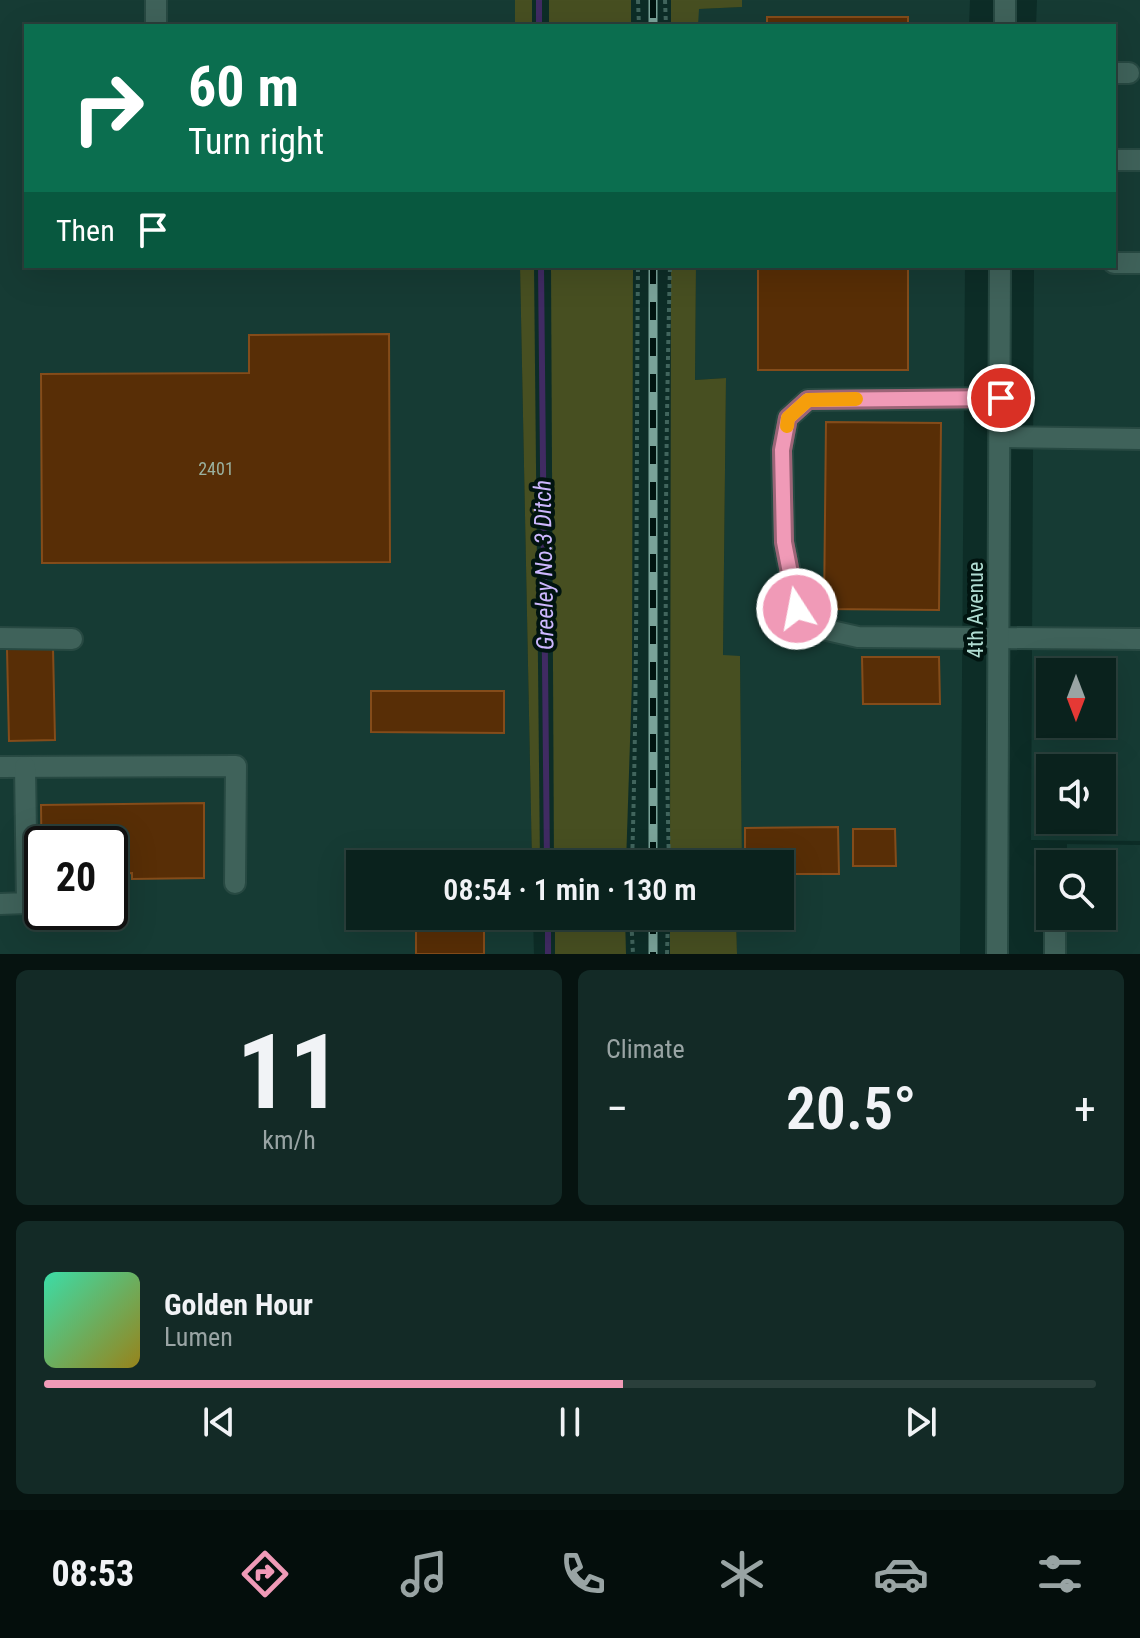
<!DOCTYPE html>
<html lang="en">
<head>
<meta charset="utf-8">
<style>
  body { margin:0; font-family:"Roboto Condensed",sans-serif; background:#132a26; color:#f1f3f6; height:100vh; display:flex; flex-direction:column; font-size:30px; white-space:nowrap }
  * { box-sizing:border-box; margin:0 }
  p { font-size:26px; color:#99a4a4 }
  .icon { flex:none; width:44px; height:44px; fill:none; stroke:currentColor; stroke-width:2; stroke-linecap:round; stroke-linejoin:round }
  .map { position:relative; height:954px; overflow:hidden }
  .sheet { display:flex; flex-direction:column; gap:16px; padding:16px; background:#061310; flex:1 }
  .sheet>* { flex:none }
  .banner { position:absolute; left:24px; top:24px; width:1092px; height:244px; border-radius:0px; box-shadow:0 8px 32px #0002,0 0 0 2px #2a3f3b; background:#0b6e4f; color:#fff; overflow:hidden }
  .needle { width:52px; rotate:180deg }
  .controls { position:absolute; left:1036px; top:658px; display:grid; gap:16px }
  .controls a { display:grid; place-items:center; width:80px; height:80px; border-radius:0px; background:#0a221d; box-shadow:0 8px 32px #0002,0 0 0 2px #2a3f3b; font-size:40px }
  .speed { position:absolute; left:24px; top:826px; display:flex; gap:16px; font-size:40px; font-weight:700; text-align:center }
  .speed>* { display:grid; place-content:center; width:104px; height:104px; border-radius:50%; background:#0a221d; box-shadow:0 8px 32px #0002,0 0 0 2px #2a3f3b; line-height:1 }
  .speed .limit { border:4px solid #111; border-radius:12px; background:#fff; color:#111 }
  .pin { position:absolute; display:grid; place-items:center; width:68px; height:68px; color:#fff; margin:-34px; border:4px solid #fff; border-radius:50%; box-shadow:0 2px 8px #0007 }
  .me { position:absolute; width:88px; margin:-44px; rotate:349deg; stroke-linejoin:round; filter:drop-shadow(0 0 6px #0008) }
  .turn { display:flex; align-items:center; gap:28px; height:168px; padding:0 32px; font-size:36px }
  .turn .icon { width:104px; height:104px; stroke-width:2.5 }
  .turn b { display:block; font-size:56px; line-height:68px }
  .then { display:flex; align-items:center; height:76px; padding:0 32px; background:#0003; gap:16px; font-size:30px }
  .big { font-size:60px; font-weight:600; line-height:1.1 }
  .sheet .widget { flex:1; display:flex; flex-direction:column; justify-content:center; gap:12px; min-width:0; padding:0 28px; border-radius:12px; background:#132a26 }
  .sheet .dial { align-items:center; gap:0 }
  .dial b { font-size:104px; line-height:1 }
  .song { display:flex; align-items:center; gap:24px }
  .cover { width:96px; height:96px; border-radius:12px; background:linear-gradient(135deg,hsl(160 70% 55%),hsl(50 70% 35%)) }
  .played { height:8px; border-radius:4px; background:linear-gradient(90deg,#f09ab7 55%,#2a3f3b 55%) }
  .keys { display:flex; justify-content:space-around; direction:ltr }
  .heat { display:flex; justify-content:space-between; align-items:center; font-size:44px; direction:ltr }
  .sheet .tiles { flex:1; display:grid; gap:16px; grid-template-columns:1fr 1fr }
  .widget:last-child { grid-column:span 2 }
  .trip { position:absolute; left:346px; top:850px; width:448px; height:80px; border-radius:0px; background:#0a221d; box-shadow:0 8px 32px #0002,0 0 0 2px #2a3f3b; font-weight:600; line-height:80px; text-align:center }
  .tab-bar { display:flex; height:128px; justify-content:space-around; align-items:center; background:#040e0c; color:#99a4a4 }
  .tab-bar .icon { width:56px; height:56px }
  .tab-bar .on { color:#f09ab7 }
  .tab-bar b { font-size:36px; color:#f1f3f6 }
  .map>svg:first-child { display:block }
  .built { fill:#163b34; fill-rule:evenodd }
  .green { fill:#474f21 }
  .lines { fill:none; stroke-linecap:round; stroke-linejoin:round }
  .stream { stroke:#402b63; stroke-width:6 }
  .building { fill:#582e06; stroke:#844c1a; stroke-width:2 }
  .minor-casing { stroke:#274942; stroke-width:24 }
  .path { stroke:#41655d; stroke-width:4; stroke-dasharray:4 4; stroke-linecap:butt }
  .minor { stroke:#3f625a; stroke-width:20 }
  .rail-casing { stroke:#7aa399; stroke-width:9 }
  .rail { stroke:#011410; stroke-width:6; stroke-dasharray:18; stroke-linecap:butt }
  .route-casing { stroke:#9c6477; stroke-width:20 }
  .route { stroke:#f09ab7; stroke-width:14 }
  .slow { stroke:#f59e0b; stroke-width:14 }
  .labels { text-anchor:middle; dominant-baseline:central; stroke-width:8; stroke-linejoin:round; paint-order:stroke }
  .number-label { font-size:18px; fill:#9ab19f }
  .street-label { font-size:22px; fill:#b0ddd2; stroke:#011410 }
  .water-label { font-size:24px; font-style:italic; fill:#cdb7fe; stroke:#011410 }
</style>
</head>
<body>
<div class="map">
<svg width="1140" height="954" viewBox="0 0 1140 954">
  <rect width="100%" height="100%" fill="#0d2d27"/>
  <g class="built">
    <path d="M0,0H515V26H26V266H520L532,864H360V916H533L534,954H0ZM42,844H110V912H42Z"/>
    <path d="M742,0H970L969,26H698V9L741,7Z"/>
    <path d="M1037,0H1140V841L1031,840L1034,266H1114V26H1036ZM1050,672H1102V724H1050ZM1050,768H1102V820H1050Z"/>
    <path d="M696,266H965L960,954H737L736,916H780V864H742L740,656H723L726,378L695,380Z"/>
    <path d="M1067,844L1140,845V954H1066V916H1102V864H1067Z"/>
  </g>
  <g class="green">
    <rect x="515" y="0" width="17" height="26"/>
    <rect x="549" y="0" width="82" height="26"/>
    <path d="M671,0H742V7L699,9L698,26H671Z"/>
    <path d="M520,266H534L540,864H532Z"/>
    <path d="M551,266H633L632,681L626,864H554Z"/>
    <path d="M671,266H696L695,380L726,378L723,655L740,656L742,864H670Z"/>
    <path d="M555,916H625L626,954H555Z"/>
    <path d="M670,916H736L737,954H670Z"/>
  </g>
  <g class="lines">
    <g class="stream">
      <path d="M539,0V26"/>
      <path d="M541,266L547,864"/>
      <path d="M548,916V954"/>
    </g>
  </g>
  <g class="building">
    <rect x="767" y="17" width="141" height="9"/>
    <rect x="758" y="266" width="150" height="104"/>
    <path d="M389,334L390,562L42,563L41,374L249,373V335Z"/>
    <path d="M826,422L941,423L939,610L824,609Z"/>
    <path d="M53,648L55,740L9,741L7,649Z"/>
    <path d="M862,657H939L940,704H863Z"/>
    <path d="M371,691H504V733L371,732Z"/>
    <path d="M204,803V878L132,879V873L110,874V844H42V893L41,805Z"/>
    <path d="M838,827L839,874H780V864H745V828Z"/>
    <path d="M853,829H895L896,866H853Z"/>
    <rect x="416" y="927" width="68" height="27"/>
  </g>
  <g class="lines">
    <defs>
      <g id="minor">
        <path d="M156,0V26"/>
        <path d="M1005,26V0"/>
        <path d="M1114,73H1129"/>
        <path d="M1114,160H1140"/>
        <path d="M1114,263H1140"/>
        <path d="M1001,398L808,400L788,418L782,450L784,542L797,609L818,628L858,637L1140,639"/>
        <path d="M1001,437L1140,439"/>
        <path d="M0,638L72,639"/>
        <path d="M0,767L236,766L235,883"/>
        <path d="M0,904L27,903L25,767"/>
        <path d="M997,954L1000,266"/>
        <path d="M1055,954V916"/>
      </g>
    </defs>
    <use href="#minor" class="minor-casing"/>
    <g class="path">
      <path d="M638,0L639,26"/>
      <path d="M665,0L666,26"/>
      <path d="M632,864C638,665 636,465 638,266"/>
      <path d="M669,864C664,665 665,465 670,266"/>
      <path d="M631,916L633,954"/>
      <path d="M667,954L668,916"/>
    </g>
    <use href="#minor" class="minor"/>
    <defs>
      <g id="rail">
        <path d="M653,0V26"/>
        <path d="M653,266V864"/>
        <path d="M653,916V954"/>
      </g>
    </defs>
    <use href="#rail" class="rail-casing"/>
    <use href="#rail" class="rail"/>
  </g>
  <g class="lines">
    <defs>
      <path id="route" d="M797,609L784,542L782,450L788,418L808,400L1001,398"/>
    </defs>
    <use href="#route" class="route-casing"/>
    <use href="#route" class="route"/>
    <path class="slow" d="M787,426L788,418L808,400L856,399"/>
  </g>
  <g class="labels">
    <g class="number-label">
      <text x="216" y="468">2401</text>
    </g>
    <g class="street-label">
      <text transform="translate(975 610) rotate(-90)">4th Avenue</text>
    </g>
    <g class="water-label">
      <text transform="translate(544 565) rotate(-91)">Greeley No.3 Ditch</text>
    </g>
  </g>
</svg>
<div class="controls">
<a><svg class="needle" viewBox="-14 -14 28 28"><path d="M0-13l5 13h-10z" fill="#e53935"/><path d="M0 13l5-13h-10z" fill="#99a4a4"/></svg></a>
<a><svg class="icon" aria-label="sound" viewBox="0 0 24 24"><path d="M4 9h4l5-4v14l-5-4H4zM17 9q2 3 0 6"/></svg></a>
<a><svg class="icon" aria-label="search" viewBox="0 0 24 24"><circle cx="10" cy="10" r="6"/><path d="M15 15l6 6"/></svg></a>
</div>
<div class="speed"><div class="limit">20</div></div>
<div class="pin" style="left:1001px;top:398px;background:#d93025"><svg class="icon" aria-label="arrive" viewBox="0 0 24 24"><path d="M6 21V4h12l-3 4 3 4H6"/></svg></div>
<svg class="me" style="left:797px;top:609px" viewBox="-20 -20 40 40"><circle r="17" fill="#f09ab7" stroke="#fff" stroke-width="3"/><path d="M0-11L8 9 0 5-8 9z" fill="#fff"/></svg>
<div class="trip">08:54 · 1 min · 130 m</div>
<div class="banner">
<div class="turn"><svg class="icon" aria-label="right" viewBox="0 0 24 24"><path d="M7 20v-9h11M14 6l5 5-5 5"/></svg><div><b>60 m</b>Turn right</div></div>
<div class="then">Then<svg class="icon" aria-label="arrive" viewBox="0 0 24 24"><path d="M6 21V4h12l-3 4 3 4H6"/></svg></div>
</div>
</div>
<section class="sheet">
<div class="tiles">
<div class="widget dial"><b>11</b><p>km/h</p></div>
<div class="widget"><p>Climate</p>
<div class="heat"><a>−</a><b class="big">20.5°</b><a>+</a></div>
</div>
<div class="widget">
<div class="song"><i class="cover"></i><div><b>Golden Hour</b><p>Lumen</p></div></div>
<div class="played"></div>
<div class="keys"><svg class="icon" aria-label="previous" viewBox="0 0 24 24"><path d="M18 5L8 12l10 7zM5 5v14"/></svg><svg class="icon" aria-label="pause" viewBox="0 0 24 24"><path d="M8 5v14M16 5v14"/></svg><svg class="icon" aria-label="next" viewBox="0 0 24 24"><path d="M6 5l10 7-10 7zM19 5v14"/></svg></div>
</div>
</div>
</section>
<nav class="tab-bar">
<b>08:53</b>
<svg class="icon on" aria-label="directions" viewBox="0 0 24 24"><path d="M12 3l9 9-9 9-9-9zM9 14v-3h6M13 9l2 2-2 2"/></svg>
<svg class="icon" aria-label="music" viewBox="0 0 24 24"><path d="M9 18V5l10-2v13"/><circle cx="6" cy="18" r="3"/><circle cx="16" cy="16" r="3"/></svg>
<svg class="icon" aria-label="phone" viewBox="0 0 24 24"><path d="M5 4h4l2 5-3 2q2 4 5 5l2-3 5 2v4C11 20 4 13 5 4z"/></svg>
<svg class="icon" aria-label="climate" viewBox="0 0 24 24"><path d="M12 3v18M4 7l16 10M4 17L20 7"/></svg>
<svg class="icon" aria-label="car" viewBox="0 0 24 24"><path d="M5 17H2v-5l4-1 3-4h7l3 4 3 1v5h-3M9 17h6M6 11h13"/><circle cx="7" cy="17" r="2"/><circle cx="17" cy="17" r="2"/></svg>
<svg class="icon" aria-label="filters" viewBox="0 0 24 24"><path d="M4 7h16M4 17h16"/><circle cx="9" cy="7" r="2"/><circle cx="15" cy="17" r="2"/></svg>
</nav>
</body>
</html>
